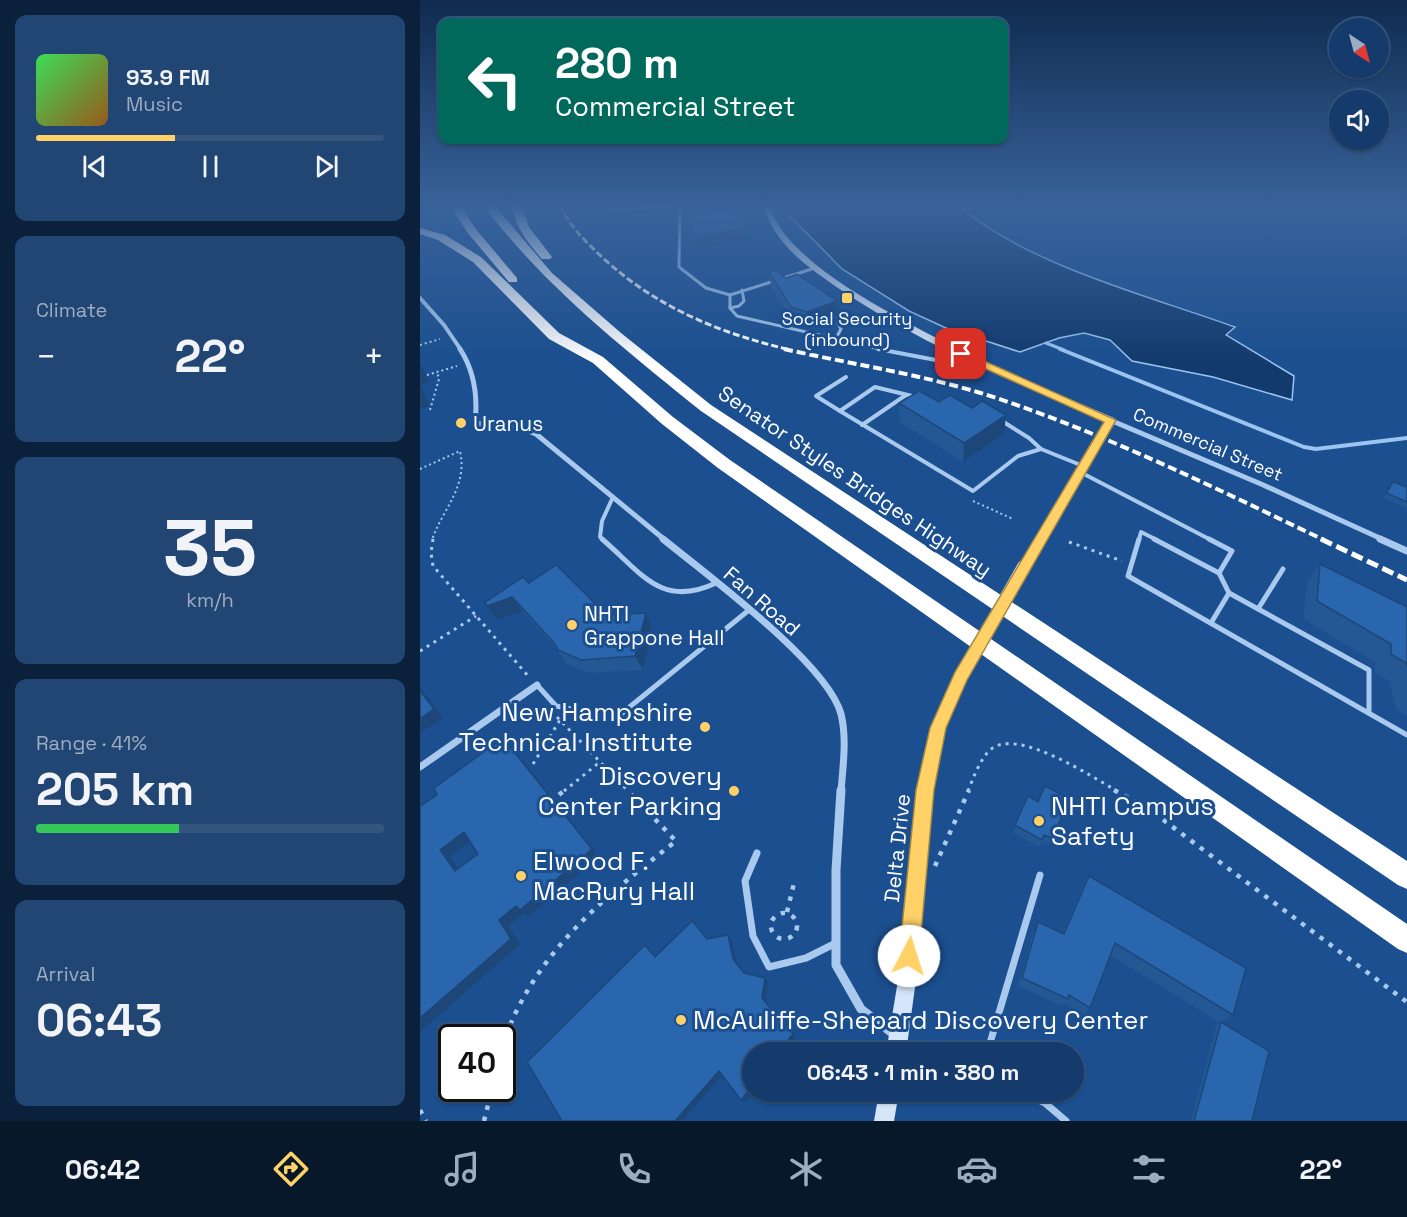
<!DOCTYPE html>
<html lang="en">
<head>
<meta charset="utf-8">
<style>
  body { margin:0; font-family:"Space Grotesk",sans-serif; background:#214673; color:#f1f3f6; height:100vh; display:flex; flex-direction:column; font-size:22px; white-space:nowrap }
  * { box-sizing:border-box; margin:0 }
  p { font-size:20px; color:#9dadc1 }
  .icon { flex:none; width:33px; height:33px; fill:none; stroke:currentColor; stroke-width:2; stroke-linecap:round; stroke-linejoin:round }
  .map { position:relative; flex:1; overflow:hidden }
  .side { display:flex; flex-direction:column; gap:15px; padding:15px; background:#0b203b; width:420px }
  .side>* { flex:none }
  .banner { position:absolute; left:18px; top:18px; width:570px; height:126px; border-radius:12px; box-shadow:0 2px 4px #0004,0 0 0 2px #33557e; background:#00695c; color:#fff; overflow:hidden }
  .needle { width:39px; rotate:144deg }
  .controls { position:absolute; left:909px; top:18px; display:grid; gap:12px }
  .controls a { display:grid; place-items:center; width:60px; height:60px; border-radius:50%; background:#143b6b; box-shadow:0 2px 4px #0004,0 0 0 2px #33557e; font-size:30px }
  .speed { position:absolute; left:18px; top:1024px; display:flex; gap:12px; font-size:30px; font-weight:700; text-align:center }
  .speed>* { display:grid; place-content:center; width:78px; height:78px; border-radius:50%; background:#143b6b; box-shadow:0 2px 4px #0004,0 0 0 2px #33557e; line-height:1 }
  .speed .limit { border:3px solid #111; border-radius:9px; background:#fff; color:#111 }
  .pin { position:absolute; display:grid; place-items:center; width:51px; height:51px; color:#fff; margin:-26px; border-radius:12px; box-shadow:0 3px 9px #0006 }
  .me { position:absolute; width:66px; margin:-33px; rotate:5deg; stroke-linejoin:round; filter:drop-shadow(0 0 4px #0008) }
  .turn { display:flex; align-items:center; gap:21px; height:126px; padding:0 18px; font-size:27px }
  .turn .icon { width:78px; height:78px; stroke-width:2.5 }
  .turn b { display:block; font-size:42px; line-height:51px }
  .big { font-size:45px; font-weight:700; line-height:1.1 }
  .side .widget { flex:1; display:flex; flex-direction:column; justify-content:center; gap:9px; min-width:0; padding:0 21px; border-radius:12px; background:#214673 }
  .side .dial { align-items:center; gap:0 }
  .dial b { font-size:78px; line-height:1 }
  .song { display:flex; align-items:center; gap:18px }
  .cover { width:72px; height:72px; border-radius:9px; background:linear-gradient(135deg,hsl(130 70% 55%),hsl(30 70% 35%)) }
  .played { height:6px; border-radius:3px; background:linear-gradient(90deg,#ffd166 40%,#33557e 40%) }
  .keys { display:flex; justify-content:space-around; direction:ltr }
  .heat { display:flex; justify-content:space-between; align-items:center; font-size:33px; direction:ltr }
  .charge { height:9px; border-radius:4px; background:linear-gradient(90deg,#34c759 41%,#33557e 0) }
  .trip { position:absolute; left:322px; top:1042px; width:342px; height:60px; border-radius:30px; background:#143b6b; box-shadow:0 2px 4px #0004,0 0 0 2px #33557e; font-weight:700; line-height:60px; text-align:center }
  .dock { display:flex; height:96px; justify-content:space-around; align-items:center; background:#08182b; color:#9dadc1 }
  .dock .icon { width:42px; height:42px }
  .dock .selected { color:#ffd166 }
  .dock b { font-size:27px; color:#f1f3f6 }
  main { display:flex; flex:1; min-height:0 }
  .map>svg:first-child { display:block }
  .water { fill:#123a6d; stroke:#9cc4f0; stroke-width:1.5 }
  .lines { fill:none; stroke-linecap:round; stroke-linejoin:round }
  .stream-far1 { stroke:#9cc4f0; stroke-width:3 }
  .stream { stroke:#9cc4f0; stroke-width:4 }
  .path-far2 { stroke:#a9c9ee; stroke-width:2; stroke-dasharray:2 3; stroke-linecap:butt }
  .path-far1 { stroke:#a9c9ee; stroke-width:3; stroke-dasharray:3 5; stroke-linecap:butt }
  .path { stroke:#a9c9ee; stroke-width:4.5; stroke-dasharray:4.5 7; stroke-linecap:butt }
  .lane-far3 { stroke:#a9c9ee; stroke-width:3 }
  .lane-far2 { stroke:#a9c9ee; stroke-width:4 }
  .lane-far1 { stroke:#a9c9ee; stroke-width:5 }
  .lane { stroke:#a9c9ee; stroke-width:7 }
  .street-far3 { stroke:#a9c9ee; stroke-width:4 }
  .street-far2 { stroke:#a9c9ee; stroke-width:5 }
  .street-far1 { stroke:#a9c9ee; stroke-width:7 }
  .street { stroke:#a9c9ee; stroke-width:9 }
  .secondary { fill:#d6e6fa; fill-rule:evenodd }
  .highway { fill:#fff; fill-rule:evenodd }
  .rail-far2 { stroke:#fff; stroke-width:3; stroke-dasharray:7 3; stroke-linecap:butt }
  .rail-far1 { stroke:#fff; stroke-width:4; stroke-dasharray:9 4; stroke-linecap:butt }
  .rail { stroke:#fff; stroke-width:5; stroke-dasharray:12 5; stroke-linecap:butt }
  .secondary-bridge { stroke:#d6e6fa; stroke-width:14 }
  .wall { fill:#245895 }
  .shaded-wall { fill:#1d4779 }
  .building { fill:#2a66ad; stroke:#1d4779; stroke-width:1.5; fill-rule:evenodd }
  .route { fill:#ffd166; stroke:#a68842; stroke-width:1.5 }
  .poi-dot { fill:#ffd166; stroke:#1b4f8f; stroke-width:2 }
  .labels { text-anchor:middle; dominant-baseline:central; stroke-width:6; stroke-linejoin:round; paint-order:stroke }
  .far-poi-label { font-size:18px; fill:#fff; stroke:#1b4f8f }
  .far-street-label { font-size:18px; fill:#fff; stroke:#1b4f8f }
  .poi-label { font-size:21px; fill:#fff; stroke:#1b4f8f; text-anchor:start }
  .street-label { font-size:21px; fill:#fff; stroke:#1b4f8f }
  .near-poi-label { font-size:26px; fill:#fff; stroke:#1b4f8f; text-anchor:start }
</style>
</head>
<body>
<main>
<section class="side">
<div class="widget">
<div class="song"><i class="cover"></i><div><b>93.9 FM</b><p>Music</p></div></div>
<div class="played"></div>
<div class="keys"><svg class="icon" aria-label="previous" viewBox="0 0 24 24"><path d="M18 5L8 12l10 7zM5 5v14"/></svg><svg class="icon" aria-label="pause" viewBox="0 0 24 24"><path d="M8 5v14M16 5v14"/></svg><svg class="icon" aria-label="next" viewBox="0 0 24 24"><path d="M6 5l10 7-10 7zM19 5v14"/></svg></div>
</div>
<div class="widget"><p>Climate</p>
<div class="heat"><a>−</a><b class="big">22°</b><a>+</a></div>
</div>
<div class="widget dial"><b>35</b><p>km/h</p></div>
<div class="widget"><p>Range · 41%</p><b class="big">205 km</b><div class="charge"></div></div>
<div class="widget"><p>Arrival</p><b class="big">06:43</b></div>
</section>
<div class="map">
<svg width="987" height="1121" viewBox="0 0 987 1121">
  <rect width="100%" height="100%" fill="#1b4f8f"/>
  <path class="water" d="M361,205H537C610,266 726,295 815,327L806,335L874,376L872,400L793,377L712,361L690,340L664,333L639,338L600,352L526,328L489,311L422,269L362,208Z"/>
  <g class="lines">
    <path class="stream-far1" d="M626,343L644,350"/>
    <path class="stream" d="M640,349L884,447L896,449L987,438"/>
    <g class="path-far2">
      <path d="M0,345L20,339"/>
      <path d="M7,375L37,366"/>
      <path d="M10,410L19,379L17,372"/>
      <path d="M0,469L40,451C48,487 23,508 12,540"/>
      <path d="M553,501L593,519"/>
    </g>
    <g class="path-far1">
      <path d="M13,539L11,553L13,566L109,677"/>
      <path d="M649,542L702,561"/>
      <path d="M0,651L56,616"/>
      <path d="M137,717L208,791"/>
      <path d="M113,764L140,720"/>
      <path d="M144,791L180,762"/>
      <path d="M548,791C553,779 560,759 570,750C596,726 672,777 697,791"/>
    </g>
    <g class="path">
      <path d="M694,790L730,810L987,1002"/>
      <path d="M130,802L145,790"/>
      <path d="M515,866L549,790"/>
      <path d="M367,912L375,879"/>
      <circle cx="364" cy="926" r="13"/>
      <path d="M82,1046C114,953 181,900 256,841L207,790"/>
      <path d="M0,1110L6,1121"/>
      <path d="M64,1121L72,1089"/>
    </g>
    <g class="lane-far3">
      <path d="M260,205L259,267L286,288L310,295V308L317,316L464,350"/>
      <path d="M187,209L260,206"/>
      <path d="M310,295L395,268"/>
      <path d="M310,308L319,306L324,301L322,290"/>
      <path d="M415,340L421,329L418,323"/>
    </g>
    <g class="lane-far2">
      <path d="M458,349L521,361L541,354"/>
      <path d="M426,377L396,396L420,411L455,387L496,397"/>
      <path d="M420,411L553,491L598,456L621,449"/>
      <path d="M582,421L609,438L621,449L663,466"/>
      <path d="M442,425L486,395"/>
      <path d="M660,472L791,540"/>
      <path d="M184,540L180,537L182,521L193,497"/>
      <path d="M719,540L721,532L737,540"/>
    </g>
    <g class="lane-far1">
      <path d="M182,539C221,572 241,609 296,583"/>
      <path d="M719,539L708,576L987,735"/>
      <path d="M734,539L799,573L812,551L789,539"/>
      <path d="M799,573L809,593L949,670V713"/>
      <path d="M838,609L863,569"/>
      <path d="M791,623L809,593"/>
      <path d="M117,685L136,706L196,718L329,610"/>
    </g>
    <g class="lane">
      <path d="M337,853L325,881L333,936L349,967L386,958L416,943"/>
      <path d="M567,1053L620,875"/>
      <path d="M603,1092L625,1103L646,1121"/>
    </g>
    <path class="street-far3" d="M0,298L24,325L41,350"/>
    <g class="street-far2">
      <path d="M40,349C55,372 58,396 55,423L94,426L116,434L245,540"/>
      <path d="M690,420L841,484L964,540"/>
    </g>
    <g class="street-far1">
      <path d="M243,539C286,574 408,664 421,714C427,738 423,766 421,791"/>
      <path d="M960,539L987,551"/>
      <path d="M0,767L117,685"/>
    </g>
    <path class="street" d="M421,790L416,870V965L441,1009L476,1036"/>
    <g class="secondary">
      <path d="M342,205H348C354,215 359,228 367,237C396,270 436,294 474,315C544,355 619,386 694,418L695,420L608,570H600L598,567L684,421C594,382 500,344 418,288C398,274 374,258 359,237C352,228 347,216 342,205Z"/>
      <path d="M541,671L546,673L548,677L525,728L513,790L496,980L486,1053H466L478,980L497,790L511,728L536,673Z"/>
      <path d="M459,1092H479L474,1121H454Z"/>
    </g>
    <g class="highway">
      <path d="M30,205H40L55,228L97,278V282H89L47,232Z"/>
      <path d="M63,205H74L132,273L201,333L291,405L987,861V889L978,885L281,411C203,348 124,286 63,205Z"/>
      <path d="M92,205H102L109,227L132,257L130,259H122C108,243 95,227 92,205Z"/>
      <path d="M0,228L25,235L61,257L139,333L183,357L253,417L310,460L987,924V953L978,949L298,468L242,424L173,363L129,339L53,262L18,240L0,234Z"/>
    </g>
    <path class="rail-far2" d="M140,205C150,227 166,242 183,258C236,307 301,334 371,350"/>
    <path class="rail-far1" d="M364,349C431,364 499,374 564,394C682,432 793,487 904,540"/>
    <path class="rail" d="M901,539L987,580"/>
    <path class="secondary-bridge" d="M541,677L604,567"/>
  </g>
  <g class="wall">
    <path d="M349,272L418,315L389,326L373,321L351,286Z"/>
    <path d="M519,402L584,434L543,462L480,422L479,403Z"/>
    <path d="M973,482L987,487V508L963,498Z"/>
    <path d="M900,564L987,607V716L976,709L969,681L955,672V662L883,619L887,583Z"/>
    <path d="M109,583L187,615L226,613L232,627L223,670L169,673L147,664L138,651L102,611L77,620L67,606Z"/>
    <path d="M650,799L629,845L622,842L619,847L593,833L595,825L618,802Z"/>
    <path d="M669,876L813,1015L799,1022L690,955L670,1008L662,1016L644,1003L642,1006L598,986L613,933L618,922L643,933L662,888Z"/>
    <path d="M801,1022L832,1121H771L797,1024Z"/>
  </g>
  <g class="shaded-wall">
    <path d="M324,229L327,242L277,248L274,235Z"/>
    <path d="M417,301L418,315L389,326L387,312Z"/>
    <path d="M0,363L10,382L1,384L9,406L0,409Z"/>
    <path d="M586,415L584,434L543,462L544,443Z"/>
    <path d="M92,597L102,611L77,620L67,606Z"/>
    <path d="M226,613L232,627L223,670L215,656Z"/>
    <path d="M0,687L23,718L0,733Z"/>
    <path d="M83,738L91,746L179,856L109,916L104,913L88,926L100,944L0,1032V1018L79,920Z"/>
    <path d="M44,832L53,839L30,857L45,878L35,871L20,850Z"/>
    <path d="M308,935L312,941L317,964L313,959Z"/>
    <path d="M345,978L348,982L346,1002L376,1037L364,1053H358L342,998Z"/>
    <path d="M299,1071L304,1073L262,1121H255Z"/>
    <path d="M333,1085V1092L325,1102L321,1100Z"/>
  </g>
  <g class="building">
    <path d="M319,208L324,229L274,235L271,214Z"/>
    <path d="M355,270L366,278L377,274L417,301L387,312L371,307L349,272Z"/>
    <path d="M499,391L519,402L530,395L552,408L562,401L586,415L544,443L479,403Z"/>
    <path d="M973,482L987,487V502L966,493Z"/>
    <path d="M900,564L987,607V667L986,663L971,654V644L897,601Z"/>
    <path d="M136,565L187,615L226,613L215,656L161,660L138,650L134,643L92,597L67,606L65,602L103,577L109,583Z"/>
    <path d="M0,691L14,709L0,719Z"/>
    <path d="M83,738L172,849L100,910L96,906L79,920L91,939L0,1018V806L17,795L14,788ZM44,832L58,854L35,871L20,850Z"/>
    <path d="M625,786L650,799L632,838L624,835L622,840L595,825L608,796L618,802Z"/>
    <path d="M669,876L826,968L813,1015L695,943L670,1008L649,995L648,999L602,978L618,922L644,934Z"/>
    <path d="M272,921L287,939L308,935L313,959L324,973L345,978L342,998L373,1034L358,1053H333V1085L321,1100L299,1071L255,1121H142L107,1062L225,945L235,957Z"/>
    <path d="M801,1022L849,1051L832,1121H774Z"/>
  </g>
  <linearGradient id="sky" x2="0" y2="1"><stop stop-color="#0f2b4f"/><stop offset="0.57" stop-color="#39639b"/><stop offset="1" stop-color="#39639b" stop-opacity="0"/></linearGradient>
  <rect width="987" height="362" fill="url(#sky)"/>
  <path class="route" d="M537,352H544L696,420L547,680L526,728L514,790L499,956L496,963L489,966L482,963L479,956L496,790L510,728L535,672L684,422L537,356Z"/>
  <g class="poi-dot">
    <rect x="421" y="292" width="12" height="12" rx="3"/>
    <circle cx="41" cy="423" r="6"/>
    <circle cx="152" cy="625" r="6"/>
    <circle cx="285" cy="727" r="6"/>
    <circle cx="314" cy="791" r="6"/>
    <circle cx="619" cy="821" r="6"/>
    <circle cx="101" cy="876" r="6"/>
    <circle cx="261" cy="1020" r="6"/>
  </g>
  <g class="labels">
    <g class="far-poi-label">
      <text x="427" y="318">Social Security<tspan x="427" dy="21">(inbound)</tspan></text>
    </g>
    <g class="far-street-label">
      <text transform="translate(788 444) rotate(23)">Commercial Street</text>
    </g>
    <g class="poi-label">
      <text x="53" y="423">Uranus</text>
      <text x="164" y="613">NHTI<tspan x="164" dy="24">Grappone Hall</tspan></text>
    </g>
    <g class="street-label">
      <text transform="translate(435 481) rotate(34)">Senator Styles Bridges Highway</text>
      <text transform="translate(342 601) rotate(41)">Fan Road</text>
      <text transform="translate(477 848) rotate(-84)">Delta Drive</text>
    </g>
    <g class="near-poi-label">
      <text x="273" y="712" text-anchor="end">New Hampshire<tspan x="273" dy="30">Technical Institute</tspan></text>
      <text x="302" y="776" text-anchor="end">Discovery<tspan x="302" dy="30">Center Parking</tspan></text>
      <text x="631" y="806">NHTI Campus<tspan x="631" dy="30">Safety</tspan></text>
      <text x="113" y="861">Elwood F.<tspan x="113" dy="30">MacRury Hall</tspan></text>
      <text x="273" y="1020">McAuliffe-Shepard Discovery Center</text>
    </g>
  </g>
</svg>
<div class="controls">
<a><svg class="needle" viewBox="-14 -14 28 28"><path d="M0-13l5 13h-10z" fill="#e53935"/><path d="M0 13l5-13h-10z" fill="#9dadc1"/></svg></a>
<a><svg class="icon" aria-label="sound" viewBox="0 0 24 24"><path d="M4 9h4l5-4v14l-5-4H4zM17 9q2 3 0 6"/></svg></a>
</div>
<div class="speed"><div class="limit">40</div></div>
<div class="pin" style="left:541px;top:354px;background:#d93025"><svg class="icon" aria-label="arrive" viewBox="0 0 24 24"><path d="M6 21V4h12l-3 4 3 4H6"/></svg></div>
<svg class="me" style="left:489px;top:956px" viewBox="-20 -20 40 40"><circle r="19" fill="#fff"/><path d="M0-13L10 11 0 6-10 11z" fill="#ffd166"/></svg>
<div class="trip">06:43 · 1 min · 380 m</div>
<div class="banner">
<div class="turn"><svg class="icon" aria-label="left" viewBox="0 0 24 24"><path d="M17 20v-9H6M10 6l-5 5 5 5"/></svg><div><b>280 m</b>Commercial Street</div></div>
</div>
</div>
</main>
<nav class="dock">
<b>06:42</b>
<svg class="icon selected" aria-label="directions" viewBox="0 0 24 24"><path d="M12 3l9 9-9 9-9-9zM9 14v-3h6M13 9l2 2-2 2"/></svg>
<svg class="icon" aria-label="music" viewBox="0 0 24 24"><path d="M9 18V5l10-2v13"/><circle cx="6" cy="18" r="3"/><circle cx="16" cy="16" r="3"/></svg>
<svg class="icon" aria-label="phone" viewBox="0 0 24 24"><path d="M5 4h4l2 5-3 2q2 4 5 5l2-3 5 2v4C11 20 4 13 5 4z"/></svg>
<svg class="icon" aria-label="climate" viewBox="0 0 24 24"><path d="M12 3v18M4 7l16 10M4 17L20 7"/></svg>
<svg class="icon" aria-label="car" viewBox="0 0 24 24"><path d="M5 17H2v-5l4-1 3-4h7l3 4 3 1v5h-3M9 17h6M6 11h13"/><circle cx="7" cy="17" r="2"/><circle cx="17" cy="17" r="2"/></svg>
<svg class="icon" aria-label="filters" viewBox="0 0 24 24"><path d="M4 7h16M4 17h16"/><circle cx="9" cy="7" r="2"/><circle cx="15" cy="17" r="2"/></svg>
<b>22°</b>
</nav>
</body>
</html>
